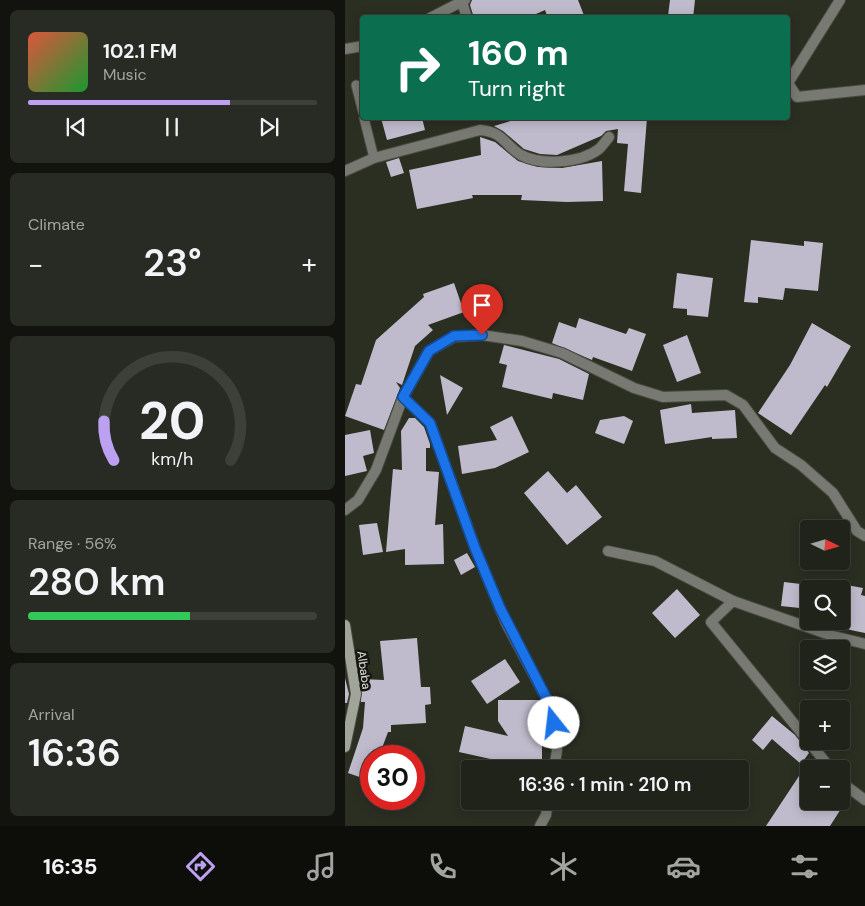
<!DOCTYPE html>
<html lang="en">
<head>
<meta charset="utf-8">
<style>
  body { margin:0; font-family:"DM Sans",sans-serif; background:#282b23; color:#f1f3f6; height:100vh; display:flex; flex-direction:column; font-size:19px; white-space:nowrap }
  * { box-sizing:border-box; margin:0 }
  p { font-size:16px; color:#a2a4a2 }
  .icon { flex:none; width:28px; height:28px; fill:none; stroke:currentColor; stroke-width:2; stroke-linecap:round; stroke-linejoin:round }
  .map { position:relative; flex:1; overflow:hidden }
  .panel { display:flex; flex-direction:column; gap:10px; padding:10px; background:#12130e; width:345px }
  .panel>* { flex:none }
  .banner { position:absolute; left:15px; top:15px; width:430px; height:105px; border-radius:5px; box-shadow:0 2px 12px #0003,0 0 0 1px #3d4039; background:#0b6e4f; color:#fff; overflow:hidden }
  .needle { width:32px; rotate:95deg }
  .fabs { position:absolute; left:455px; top:520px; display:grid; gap:10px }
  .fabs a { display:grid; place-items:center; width:50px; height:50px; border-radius:5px; background:#20231a; box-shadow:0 2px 12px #0003,0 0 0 1px #3d4039; font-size:25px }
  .speed { position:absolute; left:15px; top:745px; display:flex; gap:10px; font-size:25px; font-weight:700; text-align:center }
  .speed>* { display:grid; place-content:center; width:65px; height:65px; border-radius:50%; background:#20231a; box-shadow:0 2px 12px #0003,0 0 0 1px #3d4039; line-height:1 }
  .speed .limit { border:8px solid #d22; background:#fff; color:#111 }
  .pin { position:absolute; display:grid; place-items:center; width:42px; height:42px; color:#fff; margin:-51px -21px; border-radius:50% 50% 50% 0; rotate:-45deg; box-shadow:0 0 5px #0007 }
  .pin .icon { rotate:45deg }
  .me { position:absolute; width:55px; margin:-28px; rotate:344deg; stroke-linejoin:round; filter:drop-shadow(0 0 4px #0008) }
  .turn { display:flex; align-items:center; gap:18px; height:105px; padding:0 25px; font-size:22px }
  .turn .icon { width:65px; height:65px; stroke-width:2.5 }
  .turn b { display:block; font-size:35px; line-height:42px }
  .big { font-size:38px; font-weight:600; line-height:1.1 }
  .panel .card { flex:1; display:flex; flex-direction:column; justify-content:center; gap:8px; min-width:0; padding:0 18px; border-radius:8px; background:#282b23 }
  .panel .dial { align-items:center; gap:0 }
  .dial svg { height:130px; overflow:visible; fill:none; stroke:#3d4039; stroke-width:7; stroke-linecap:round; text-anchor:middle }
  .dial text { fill:#f1f3f6; stroke:none }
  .song { display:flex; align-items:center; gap:15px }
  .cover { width:60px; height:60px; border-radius:8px; background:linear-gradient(135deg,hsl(10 70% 55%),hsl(130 70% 35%)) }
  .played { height:5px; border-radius:2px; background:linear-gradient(90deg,#bca0f2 70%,#3d4039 70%) }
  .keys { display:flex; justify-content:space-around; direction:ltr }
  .heat { display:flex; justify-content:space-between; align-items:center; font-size:28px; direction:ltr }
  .charge { height:8px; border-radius:4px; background:linear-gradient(90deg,#34c759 56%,#3d4039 0) }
  .trip { position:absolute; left:116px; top:760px; width:288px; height:50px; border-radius:5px; background:#20231a; box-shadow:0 2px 12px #0003,0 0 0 1px #3d4039; font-weight:600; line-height:50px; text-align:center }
  .menu { display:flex; height:80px; justify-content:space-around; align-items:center; background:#0d0e0a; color:#a2a4a2 }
  .menu .icon { width:35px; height:35px }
  .menu .selected { color:#bca0f2 }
  .menu b { font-size:22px; color:#f1f3f6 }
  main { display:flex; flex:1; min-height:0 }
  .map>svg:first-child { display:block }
  .building { fill:#c0bbcc }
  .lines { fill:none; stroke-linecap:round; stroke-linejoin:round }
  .lane-casing { stroke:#474b3f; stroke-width:11 }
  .street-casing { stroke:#474b3f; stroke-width:12 }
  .secondary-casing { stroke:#474b3f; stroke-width:12 }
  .lane { stroke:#777972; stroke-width:9 }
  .street { stroke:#777972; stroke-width:10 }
  .secondary { stroke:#a1a599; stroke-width:10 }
  .route-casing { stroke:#114b97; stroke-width:12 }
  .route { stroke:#1a73e8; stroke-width:9 }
  .labels { text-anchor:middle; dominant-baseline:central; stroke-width:5; stroke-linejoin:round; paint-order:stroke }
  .street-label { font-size:12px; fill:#dde0d7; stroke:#151710 }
</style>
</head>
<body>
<main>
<section class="panel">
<div class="card">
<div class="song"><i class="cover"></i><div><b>102.1 FM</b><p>Music</p></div></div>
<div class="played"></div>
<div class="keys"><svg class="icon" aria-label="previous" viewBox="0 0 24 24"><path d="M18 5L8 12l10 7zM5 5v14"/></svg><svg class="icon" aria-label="pause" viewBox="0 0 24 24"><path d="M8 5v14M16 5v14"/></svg><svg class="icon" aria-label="next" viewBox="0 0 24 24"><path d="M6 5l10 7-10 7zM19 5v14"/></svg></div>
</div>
<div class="card"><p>Climate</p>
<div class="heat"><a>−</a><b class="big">23°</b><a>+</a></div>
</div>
<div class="card dial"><svg viewBox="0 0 100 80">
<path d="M14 69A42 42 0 1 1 86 69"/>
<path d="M14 69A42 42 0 0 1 8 45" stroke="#bca0f2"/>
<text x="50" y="56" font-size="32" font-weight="700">20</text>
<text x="50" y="72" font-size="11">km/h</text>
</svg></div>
<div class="card"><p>Range · 56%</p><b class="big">280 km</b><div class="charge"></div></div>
<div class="card"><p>Arrival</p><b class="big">16:36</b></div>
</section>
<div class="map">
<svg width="520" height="826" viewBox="0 0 520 826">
  <rect width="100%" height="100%" fill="#2b2f22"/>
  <g class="building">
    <path d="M127,0H233L240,18H203L200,10L182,18H129L125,5Z"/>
    <path d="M325,0H350L348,18L323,16Z"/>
    <path d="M36,118H77L80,130L42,140Z"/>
    <path d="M176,118H302L296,193L279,191L283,144L272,143L273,129L261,131L256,136L212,155L195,154L179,149L158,131L149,126Z"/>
    <path d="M135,137L150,142L173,161L193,167L217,168L257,161L258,201L222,202L176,200L177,195H127L128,198L72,209L64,170L136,155Z"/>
    <path d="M54,158L59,173L46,177L41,162Z"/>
    <path d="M406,240L459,246V241L478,243L473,291L440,288L438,300L413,297V303L399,302Z"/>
    <path d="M332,273L368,278L363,317L342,315V309L328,308Z"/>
    <path d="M109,283L119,312L83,325L88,330L70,346L57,385L51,382L55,388L39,430L0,416L11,384L16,385L31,340L79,297L78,294Z"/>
    <path d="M234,318L281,334L284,328L301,334L287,371L248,357L247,360L207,343L214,322L231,328Z"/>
    <path d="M467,323L506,346L482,387L480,385L446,435L413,413L445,365Z"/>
    <path d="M342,335L356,373L332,382L318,345Z"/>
    <path d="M159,345L214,359L244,374L238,400L208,393L207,399L157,387L162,365L154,363Z"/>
    <path d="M95,375L118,388L102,415Z"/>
    <path d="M346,404L347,413L390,410L392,438L367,439V437L320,444L315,410Z"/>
    <path d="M167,416L184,452L150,468L117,474L113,446L152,440L145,427Z"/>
    <path d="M279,416L288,421L279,444L250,433L255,420Z"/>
    <path d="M64,418H70L79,427L85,444V448H81V471L94,472L90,525L98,524L99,564L60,565V549L41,552L48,469L57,470L56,431Z"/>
    <path d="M25,430L29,453L18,456L22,471L0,476V435Z"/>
    <path d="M203,471L222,493L231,485L257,517L222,545L179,493Z"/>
    <path d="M32,523L38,552L18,555L14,525Z"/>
    <path d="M122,553L130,567L116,575L109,560Z"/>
    <path d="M439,582L464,585V609L436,606Z"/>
    <path d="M496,584L518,588L516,595L520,596V633L496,628Z"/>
    <path d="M332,589L355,615L330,638L307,613Z"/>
    <path d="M72,638L76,687H85L86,704L80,705L81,723L46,725V732H43L34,756H26V781L3,773L18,728L20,702H16V679L39,680L35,641Z"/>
    <path d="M160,659L175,682L142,704L126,681Z"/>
    <path d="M0,678L4,694L2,703H0Z"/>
    <path d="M153,700H194L197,704V759L150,760L114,752L120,726L163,736L153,721Z"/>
    <path d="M427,716L450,735L464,753L456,764L427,739L418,750L407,740Z"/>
    <path d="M454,776L464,782V801H501L485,826H421Z"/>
  </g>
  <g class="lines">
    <defs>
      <g id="lane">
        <path d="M11,85L18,112"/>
        <path d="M19,118L29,158"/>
      </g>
      <g id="street">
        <path d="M495,0L443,83L452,97L520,90"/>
        <path d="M117,2L122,18"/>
        <path d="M85,18L120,0"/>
        <path d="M0,49L18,46"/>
        <path d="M0,171L29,158L135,130C159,132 159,145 176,155C196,166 236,163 254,149C257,146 261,141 264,137"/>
        <path d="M58,397L85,423L130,548L161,623L207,709L212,750L209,769"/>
        <path d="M0,510L13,500L31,470L58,397L84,351L109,337L137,335L177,341L217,353L289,388L318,397L381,395L398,405L430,448L456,465L488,493L512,531L520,536"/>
        <path d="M263,551L310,561L388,601"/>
        <path d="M486,769L366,622L388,601L488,636L520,644"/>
        <path d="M496,782L520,800"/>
        <path d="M195,826L201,815L203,801"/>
      </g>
      <path id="secondary" d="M0,625L11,694L0,747"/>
    </defs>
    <use href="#lane" class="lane-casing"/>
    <use href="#street" class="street-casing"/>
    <use href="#secondary" class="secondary-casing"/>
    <use href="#lane" class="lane"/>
    <use href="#street" class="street"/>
    <use href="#secondary" class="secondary"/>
  </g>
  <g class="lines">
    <defs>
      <path id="route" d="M137,335L109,336L84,351L58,397L85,423L130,548L155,608L207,709L209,723"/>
    </defs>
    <use href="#route" class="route-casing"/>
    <use href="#route" class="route"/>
  </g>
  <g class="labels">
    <g class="street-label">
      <text transform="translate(19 670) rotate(82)">Albaba</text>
    </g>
  </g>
</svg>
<div class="fabs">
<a><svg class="needle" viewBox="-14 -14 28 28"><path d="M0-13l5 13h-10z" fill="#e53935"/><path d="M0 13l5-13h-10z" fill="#a2a4a2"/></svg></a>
<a><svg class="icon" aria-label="search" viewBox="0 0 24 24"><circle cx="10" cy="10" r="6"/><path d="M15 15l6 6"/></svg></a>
<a><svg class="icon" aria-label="layers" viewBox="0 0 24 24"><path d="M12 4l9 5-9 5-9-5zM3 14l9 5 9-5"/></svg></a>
<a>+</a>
<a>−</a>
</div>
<div class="speed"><div class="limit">30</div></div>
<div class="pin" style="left:137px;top:335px;background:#d93025"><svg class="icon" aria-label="arrive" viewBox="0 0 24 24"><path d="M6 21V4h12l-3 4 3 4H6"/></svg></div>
<svg class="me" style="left:209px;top:723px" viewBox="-20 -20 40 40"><circle r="19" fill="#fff"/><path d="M0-13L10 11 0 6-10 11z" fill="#1a73e8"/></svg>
<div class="trip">16:36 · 1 min · 210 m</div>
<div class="banner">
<div class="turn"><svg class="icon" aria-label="right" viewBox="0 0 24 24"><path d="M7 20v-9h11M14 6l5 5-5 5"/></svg><div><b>160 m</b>Turn right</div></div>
</div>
</div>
</main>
<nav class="menu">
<b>16:35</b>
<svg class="icon selected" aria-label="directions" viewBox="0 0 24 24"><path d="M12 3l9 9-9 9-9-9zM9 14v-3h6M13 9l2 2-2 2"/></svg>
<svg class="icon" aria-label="music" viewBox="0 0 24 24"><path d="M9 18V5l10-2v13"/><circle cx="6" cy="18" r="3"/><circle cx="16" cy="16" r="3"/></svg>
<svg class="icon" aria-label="phone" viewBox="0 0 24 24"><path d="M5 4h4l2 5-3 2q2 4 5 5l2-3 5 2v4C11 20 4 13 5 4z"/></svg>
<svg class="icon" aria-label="climate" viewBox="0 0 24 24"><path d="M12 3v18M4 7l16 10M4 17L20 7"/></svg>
<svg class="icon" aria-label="car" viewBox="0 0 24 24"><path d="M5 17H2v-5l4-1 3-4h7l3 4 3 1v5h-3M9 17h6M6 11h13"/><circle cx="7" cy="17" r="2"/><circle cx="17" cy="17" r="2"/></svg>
<svg class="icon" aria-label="filters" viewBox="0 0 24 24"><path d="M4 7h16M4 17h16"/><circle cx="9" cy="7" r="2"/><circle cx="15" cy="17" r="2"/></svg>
</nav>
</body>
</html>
